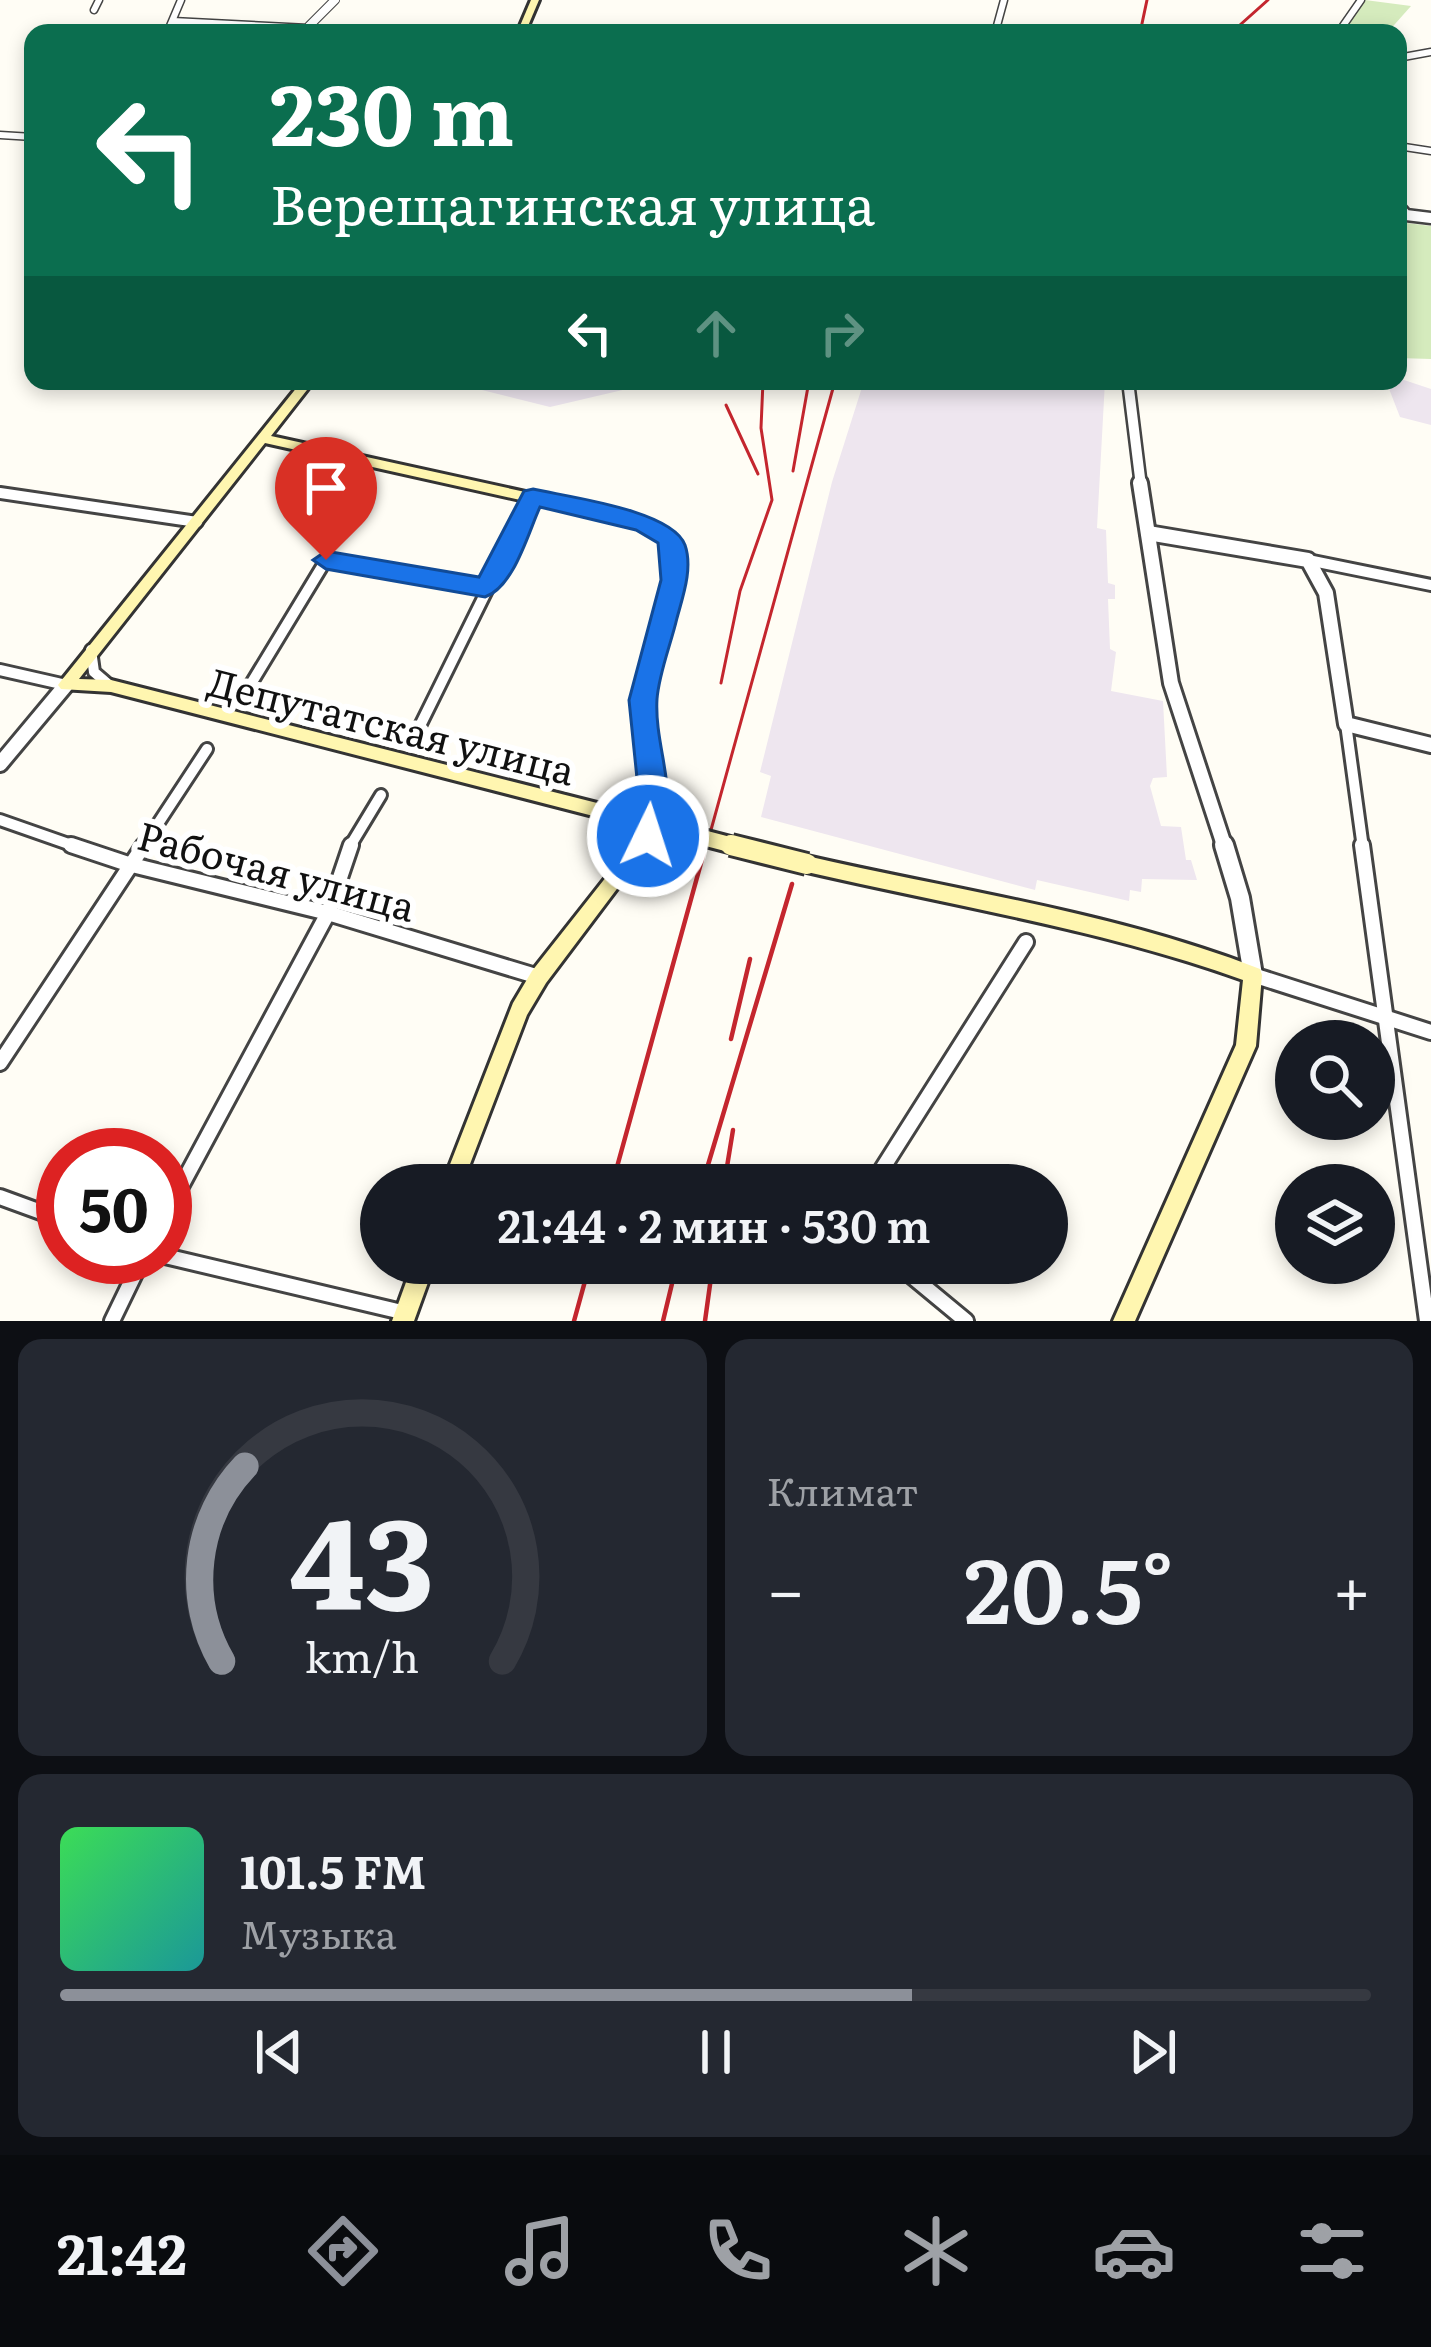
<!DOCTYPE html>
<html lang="ru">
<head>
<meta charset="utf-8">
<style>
  body { margin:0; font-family:Literata,serif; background:#242831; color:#f1f3f6; height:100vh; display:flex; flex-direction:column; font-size:45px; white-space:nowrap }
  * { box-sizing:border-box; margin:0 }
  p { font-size:39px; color:#9ea1a6 }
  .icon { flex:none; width:66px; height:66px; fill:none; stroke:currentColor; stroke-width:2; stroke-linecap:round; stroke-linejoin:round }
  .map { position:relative; height:1321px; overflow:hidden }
  .details { display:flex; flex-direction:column; gap:18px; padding:18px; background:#0d0f14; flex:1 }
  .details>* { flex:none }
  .top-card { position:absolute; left:24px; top:24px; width:1383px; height:366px; border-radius:24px; box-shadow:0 6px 18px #0003; background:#0b6e4f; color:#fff; overflow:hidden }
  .tools { position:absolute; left:1275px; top:1020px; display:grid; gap:24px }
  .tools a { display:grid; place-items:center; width:120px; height:120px; border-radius:50%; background:#171b24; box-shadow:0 6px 18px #0003; font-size:60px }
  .speed { position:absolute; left:36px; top:1128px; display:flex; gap:24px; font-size:60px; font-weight:700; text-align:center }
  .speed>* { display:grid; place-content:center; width:156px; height:156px; border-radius:50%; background:#171b24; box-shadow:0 6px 18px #0003; line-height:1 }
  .speed .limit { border:18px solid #d22; background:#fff; color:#111 }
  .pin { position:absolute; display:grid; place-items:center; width:102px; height:102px; color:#fff; margin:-123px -51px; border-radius:50% 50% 50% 0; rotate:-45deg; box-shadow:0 0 12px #0007 }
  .pin .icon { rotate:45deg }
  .me { position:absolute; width:132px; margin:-66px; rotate:4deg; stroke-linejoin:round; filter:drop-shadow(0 0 9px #0008) }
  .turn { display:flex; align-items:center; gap:42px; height:252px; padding:0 48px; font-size:54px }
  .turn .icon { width:156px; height:156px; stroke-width:2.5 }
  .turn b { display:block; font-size:84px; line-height:102px }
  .lanes { display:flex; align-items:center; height:114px; padding:0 48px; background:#0003; justify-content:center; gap:60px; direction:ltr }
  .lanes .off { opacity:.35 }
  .big { font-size:90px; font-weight:600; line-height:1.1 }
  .details .widget { flex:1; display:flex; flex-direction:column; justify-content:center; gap:18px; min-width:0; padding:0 42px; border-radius:24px; background:#242831 }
  .details .dial { align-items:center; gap:0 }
  .dial svg { height:312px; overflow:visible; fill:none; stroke:#363941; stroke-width:7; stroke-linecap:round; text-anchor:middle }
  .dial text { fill:#f1f3f6; stroke:none }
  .song { display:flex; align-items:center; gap:36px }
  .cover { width:144px; height:144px; border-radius:18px; background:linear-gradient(135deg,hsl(130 70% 55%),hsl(180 70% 35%)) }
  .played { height:12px; border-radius:6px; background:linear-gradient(90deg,#8c9099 65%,#363941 65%) }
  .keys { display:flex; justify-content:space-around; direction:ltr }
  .heat { display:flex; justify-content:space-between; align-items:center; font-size:66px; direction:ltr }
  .details .tiles { flex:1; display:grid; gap:18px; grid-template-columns:1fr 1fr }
  .widget:last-child { grid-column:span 2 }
  .trip { position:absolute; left:360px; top:1164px; width:708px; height:120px; border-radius:60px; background:#171b24; box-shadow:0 6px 18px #0003; font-weight:600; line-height:120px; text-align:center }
  .menu { display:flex; height:192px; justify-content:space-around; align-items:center; background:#090b0e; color:#9ea1a6 }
  .menu .icon { width:84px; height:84px }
  .menu .current { color:#8c9099 }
  .menu b { font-size:54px; color:#f1f3f6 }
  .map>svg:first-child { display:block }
  .industrial { fill:#eee6ef }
  .green { fill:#d5ebbd }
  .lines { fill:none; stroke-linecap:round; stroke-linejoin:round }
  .minor-far2-casing { stroke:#444; stroke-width:9 }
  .minor-far1-casing { stroke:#444; stroke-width:16 }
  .minor-casing { stroke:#444; stroke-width:20 }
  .tertiary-far3-casing { stroke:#444; stroke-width:10 }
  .tertiary-far2-casing { stroke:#444; stroke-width:15 }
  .tertiary-far1-casing { stroke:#444; stroke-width:20 }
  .tertiary-casing { stroke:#444; stroke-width:24 }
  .secondary-casing { stroke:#333; stroke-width:6 }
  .minor-far2 { stroke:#fff; stroke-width:6 }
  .minor-far1 { stroke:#fff; stroke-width:10 }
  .minor { stroke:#fff; stroke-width:14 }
  .tertiary-far3 { stroke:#fff; stroke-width:8 }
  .tertiary-far2 { stroke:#fff; stroke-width:10 }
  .tertiary-far1 { stroke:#fff; stroke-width:14 }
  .tertiary { stroke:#fff; stroke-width:18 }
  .secondary { fill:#fff6b0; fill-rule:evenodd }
  .rail-far1 { stroke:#c4262e; stroke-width:3 }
  .rail { stroke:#c4262e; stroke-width:4.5 }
  .secondary-bridge-far1-casing { stroke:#333; stroke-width:21; stroke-linecap:butt }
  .secondary-bridge-casing { stroke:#333; stroke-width:26; stroke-linecap:butt }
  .secondary-bridge-far1 { stroke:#fff6b0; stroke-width:15 }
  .secondary-bridge { stroke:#fff6b0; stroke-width:20 }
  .route { fill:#1a73e8; stroke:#114b97; stroke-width:3 }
  .labels { text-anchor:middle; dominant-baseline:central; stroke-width:12; stroke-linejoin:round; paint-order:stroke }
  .street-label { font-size:39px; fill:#111; stroke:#fff }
</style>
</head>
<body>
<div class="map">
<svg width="1431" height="1321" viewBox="0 0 1431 1321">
  <rect width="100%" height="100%" fill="#fffdf5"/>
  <g class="industrial">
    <path d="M1398,378L1431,389V425L1400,417L1386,381Z"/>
    <path d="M446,381H661L550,407Z"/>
    <path d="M864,381H1105L1097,528L1106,530L1108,583L1115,585V599H1108L1110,649L1116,652L1111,691L1163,701L1167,777L1153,778L1150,786L1161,826L1181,827L1186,860H1191L1197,880L1142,879L1141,892L1130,890L1129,901L1037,880L1035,890L761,817L771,776L760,772L832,482Z"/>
  </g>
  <g class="green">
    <path d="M1365,0L1411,6L1387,33H1343Z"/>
    <path d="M1398,222L1431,226V359L1398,358Z"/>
  </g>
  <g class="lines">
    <defs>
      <g id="minor-far2">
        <path d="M94,10L99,0"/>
        <path d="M173,21L407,33"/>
        <path d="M167,33L181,0"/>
        <path d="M995,33L1004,0"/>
        <path d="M1338,33L1361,0"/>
        <path d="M1398,58L1431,52"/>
        <path d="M0,135L33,137"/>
        <path d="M1398,146L1431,151"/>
      </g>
      <g id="minor-far1">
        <path d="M0,493L197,522"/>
        <path d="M1308,560L1431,585"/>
        <path d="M91,650L94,672L108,684"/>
        <path d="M0,670L66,685"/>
        <path d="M243,697L326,560L485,587"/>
        <path d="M1346,724L1363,848"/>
        <path d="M411,744L533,497"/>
        <path d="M0,820L80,848"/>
        <path d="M142,848L207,749"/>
        <path d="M349,848L381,795"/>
      </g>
      <g id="minor">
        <path d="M71,845L128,864L328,913L539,977"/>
        <path d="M1362,845L1427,1321"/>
        <path d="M1253,975L1431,1032"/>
        <path d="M0,1063L144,845"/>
        <path d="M872,1185L1026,942"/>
        <path d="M0,1197L63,1220"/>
        <path d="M165,1216L328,913L351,845"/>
        <path d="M165,1256L406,1313"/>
        <path d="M896,1263L966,1321"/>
        <path d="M112,1321L143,1257"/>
      </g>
      <g id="tertiary-far3">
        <path d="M309,26L335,0"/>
        <path d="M1398,206L1402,211"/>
      </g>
      <g id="tertiary-far2">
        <path d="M1400,208L1406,215L1431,218"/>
        <path d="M1128,381L1141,486"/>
      </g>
      <g id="tertiary-far1">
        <path d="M1140,483L1171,683L1225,848"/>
        <path d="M1148,533L1308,560L1326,593L1346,724L1431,745"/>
        <path d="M0,764L66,685"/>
      </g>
      <path id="tertiary" d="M1224,845L1240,898L1253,975"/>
      <g id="secondary">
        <path d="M531,0H539L525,33H517Z"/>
        <path d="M302,381H314L271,436L621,513L663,527L681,549V581L651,700L662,798L656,837L546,983L527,1015L462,1185H442L513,1003L532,971L640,834L646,798L635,700L667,581V550L653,533L619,522L265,443L79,679L111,680L601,804L607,806L609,811L607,816L601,818L111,692L61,689L58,685L61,681Z"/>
        <path d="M807,856C958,891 1114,912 1260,969L1262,975L1256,1046L1135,1321H1113L1236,1045L1243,980C1102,929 953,906 807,872L801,869L798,864L801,859Z"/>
        <path d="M413,1263H435L414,1321H392Z"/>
      </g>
    </defs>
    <use href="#minor-far2" class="minor-far2-casing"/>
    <use href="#minor-far1" class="minor-far1-casing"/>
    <use href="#minor" class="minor-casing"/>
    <use href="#tertiary-far3" class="tertiary-far3-casing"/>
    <use href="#tertiary-far2" class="tertiary-far2-casing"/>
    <use href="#tertiary-far1" class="tertiary-far1-casing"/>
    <use href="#tertiary" class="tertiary-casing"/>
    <use href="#secondary" class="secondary-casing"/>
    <use href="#minor-far2" class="minor-far2"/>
    <use href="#minor-far1" class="minor-far1"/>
    <use href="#minor" class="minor"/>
    <use href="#tertiary-far3" class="tertiary-far3"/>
    <use href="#tertiary-far2" class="tertiary-far2"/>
    <use href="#tertiary-far1" class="tertiary-far1"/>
    <use href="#tertiary" class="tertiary"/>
    <use href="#secondary" class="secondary"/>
    <g class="rail-far1">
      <path d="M1140,33L1147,0"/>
      <path d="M1231,33L1268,0"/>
      <path d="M726,405L758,474"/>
      <path d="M793,471L809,381"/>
      <path d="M721,683L740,591L772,500L761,428L763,381"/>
      <path d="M706,848L835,381"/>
    </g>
    <g class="rail">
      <path d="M731,1039L750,959"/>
      <path d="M612,1185L706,845"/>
      <path d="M702,1185L792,884"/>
      <path d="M724,1185L733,1130"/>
      <path d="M574,1321L590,1263"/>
      <path d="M663,1321L677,1263"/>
      <path d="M705,1321L713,1263"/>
    </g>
    <defs>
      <path id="secondary-bridge-far1" d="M601,811L743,848"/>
      <path id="secondary-bridge" d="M731,845L807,864"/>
    </defs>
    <use href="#secondary-bridge-far1" class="secondary-bridge-far1-casing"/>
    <use href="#secondary-bridge" class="secondary-bridge-casing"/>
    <use href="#secondary-bridge-far1" class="secondary-bridge-far1"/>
    <use href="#secondary-bridge" class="secondary-bridge"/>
  </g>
  <path class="route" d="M533,489C568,497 672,510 685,545C693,568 683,596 677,618C671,644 659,673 657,699C654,749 682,798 659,846L648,850L637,846L633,836L639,798L629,700L661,580L658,543L636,530L540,507C528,533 514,587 485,597L326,569L313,560L326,551L479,577L524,491Z"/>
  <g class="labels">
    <g class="street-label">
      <text transform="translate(392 724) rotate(14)">Депутатская улица</text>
      <text transform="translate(277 869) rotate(15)">Рабочая улица</text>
    </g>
  </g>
</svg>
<div class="tools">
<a><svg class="icon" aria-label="search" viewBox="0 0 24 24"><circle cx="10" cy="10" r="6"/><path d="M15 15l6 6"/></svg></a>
<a><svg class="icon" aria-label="layers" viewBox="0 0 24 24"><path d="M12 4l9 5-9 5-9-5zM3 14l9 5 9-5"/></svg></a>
</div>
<div class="speed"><div class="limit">50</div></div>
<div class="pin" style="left:326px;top:560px;background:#d93025"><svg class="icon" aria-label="arrive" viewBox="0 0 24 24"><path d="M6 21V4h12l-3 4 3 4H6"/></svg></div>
<svg class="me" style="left:648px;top:836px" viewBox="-20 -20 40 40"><circle r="17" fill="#1a73e8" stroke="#fff" stroke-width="3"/><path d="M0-11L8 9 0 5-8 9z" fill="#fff"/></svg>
<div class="trip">21:44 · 2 мин · 530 m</div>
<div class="top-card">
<div class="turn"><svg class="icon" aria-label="left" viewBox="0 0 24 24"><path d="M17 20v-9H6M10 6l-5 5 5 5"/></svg><div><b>230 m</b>Верещагинская улица</div></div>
<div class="lanes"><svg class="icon" aria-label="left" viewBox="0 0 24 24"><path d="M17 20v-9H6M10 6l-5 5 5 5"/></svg><svg class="icon off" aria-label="ahead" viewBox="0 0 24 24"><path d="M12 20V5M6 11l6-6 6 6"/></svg><svg class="icon off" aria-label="right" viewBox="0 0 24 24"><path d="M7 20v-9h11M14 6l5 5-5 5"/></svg></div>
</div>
</div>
<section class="details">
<div class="tiles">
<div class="widget dial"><svg viewBox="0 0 100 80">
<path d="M14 69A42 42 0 1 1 86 69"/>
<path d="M14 69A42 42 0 0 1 20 19" stroke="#8c9099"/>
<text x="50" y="56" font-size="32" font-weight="700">43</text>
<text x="50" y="72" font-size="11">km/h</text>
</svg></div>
<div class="widget"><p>Климат</p>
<div class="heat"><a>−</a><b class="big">20.5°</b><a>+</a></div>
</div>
<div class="widget">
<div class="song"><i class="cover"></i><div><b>101.5 FM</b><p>Музыка</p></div></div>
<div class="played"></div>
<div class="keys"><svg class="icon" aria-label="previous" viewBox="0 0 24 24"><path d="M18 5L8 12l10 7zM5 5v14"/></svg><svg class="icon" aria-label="pause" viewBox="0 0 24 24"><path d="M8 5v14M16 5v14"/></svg><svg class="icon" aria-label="next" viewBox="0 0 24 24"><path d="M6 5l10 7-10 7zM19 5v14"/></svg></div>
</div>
</div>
</section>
<nav class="menu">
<b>21:42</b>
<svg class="icon current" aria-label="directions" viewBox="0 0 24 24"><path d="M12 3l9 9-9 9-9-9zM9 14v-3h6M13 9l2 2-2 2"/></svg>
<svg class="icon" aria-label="music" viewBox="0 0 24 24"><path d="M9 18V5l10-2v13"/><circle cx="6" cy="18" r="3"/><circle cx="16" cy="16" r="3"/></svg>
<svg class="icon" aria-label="phone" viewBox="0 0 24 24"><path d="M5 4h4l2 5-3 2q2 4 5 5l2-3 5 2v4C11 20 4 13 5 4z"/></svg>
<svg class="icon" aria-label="climate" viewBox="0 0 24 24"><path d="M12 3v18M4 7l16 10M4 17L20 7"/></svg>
<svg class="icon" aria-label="car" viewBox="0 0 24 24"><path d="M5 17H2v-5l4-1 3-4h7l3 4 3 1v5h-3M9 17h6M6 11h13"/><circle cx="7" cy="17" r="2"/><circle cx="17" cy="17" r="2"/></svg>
<svg class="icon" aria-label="filters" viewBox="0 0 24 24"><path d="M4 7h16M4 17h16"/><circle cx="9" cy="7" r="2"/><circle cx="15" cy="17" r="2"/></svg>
</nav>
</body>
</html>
